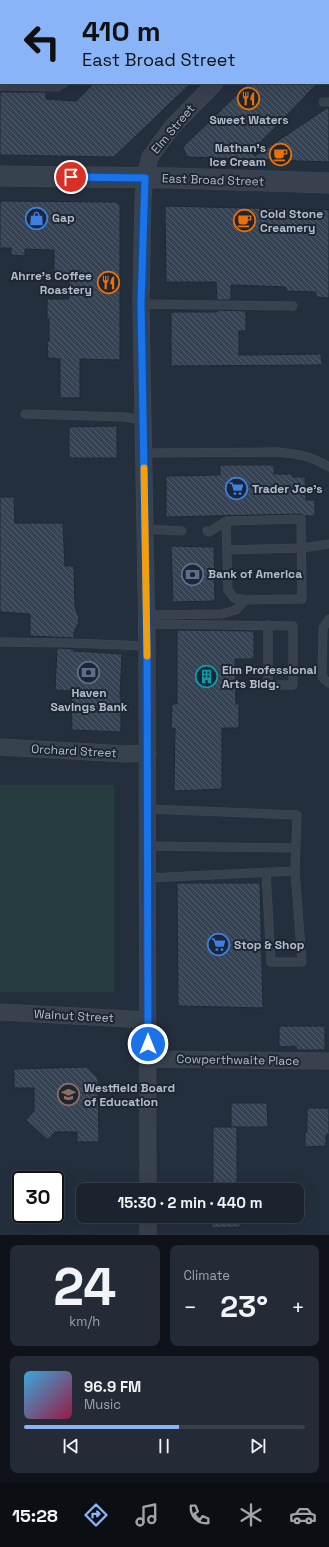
<!DOCTYPE html>
<html lang="en">
<head>
<meta charset="utf-8">
<style>
  body { margin:0; font-family:"Space Grotesk",sans-serif; background:#242b36; color:#f1f3f6; height:100vh; display:flex; flex-direction:column; font-size:15px; white-space:nowrap }
  * { box-sizing:border-box; margin:0 }
  p { font-size:13px; color:#a0a4aa }
  .icon { flex:none; width:22px; height:22px; fill:none; stroke:currentColor; stroke-width:2; stroke-linecap:round; stroke-linejoin:round }
  .map { position:relative; height:1235px; overflow:hidden }
  .side { display:flex; flex-direction:column; gap:10px; padding:10px; background:#0f1319; flex:1 }
  .side>* { flex:none }
  .hud { position:absolute; left:0px; top:0px; width:329px; height:84px; box-shadow:0 4px 16px #0002,0 0 0 1px #39404a; background:#8ab4f8; color:#111; overflow:hidden }
  .speed { position:absolute; left:12px; top:1171px; display:flex; gap:8px; font-size:20px; font-weight:700; text-align:center }
  .speed>* { display:grid; place-content:center; width:52px; height:52px; border-radius:50%; background:#1b232e; box-shadow:0 4px 16px #0002,0 0 0 1px #39404a; line-height:1 }
  .speed .limit { border:2px solid #111; border-radius:6px; background:#fff; color:#111 }
  .pin { position:absolute; display:grid; place-items:center; width:34px; height:34px; color:#fff; margin:-17px; border:2px solid #fff; border-radius:50%; box-shadow:0 1px 4px #0007 }
  .me { position:absolute; width:44px; margin:-22px; rotate:0deg; stroke-linejoin:round; filter:drop-shadow(0 0 3px #0008) }
  .turn { display:flex; align-items:center; gap:14px; height:84px; padding:0 16px; font-size:18px }
  .turn .icon { width:52px; height:52px; stroke-width:2.5 }
  .turn b { display:block; font-size:28px; line-height:34px }
  .big { font-size:30px; font-weight:800; line-height:1.1 }
  .side .widget { flex:1; display:flex; flex-direction:column; justify-content:center; gap:6px; min-width:0; padding:0 14px; border-radius:8px; background:#242b36 }
  .side .dial { align-items:center; gap:0 }
  .dial b { font-size:52px; line-height:1 }
  .song { display:flex; align-items:center; gap:12px }
  .cover { width:48px; height:48px; border-radius:6px; background:linear-gradient(135deg,hsl(200 70% 55%),hsl(340 70% 35%)) }
  .played { height:4px; border-radius:2px; background:linear-gradient(90deg,#8ab4f8 55%,#39404a 55%) }
  .keys { display:flex; justify-content:space-around; direction:ltr }
  .heat { display:flex; justify-content:space-between; align-items:center; font-size:22px; direction:ltr }
  .side .tiles { flex:1; display:grid; gap:10px; grid-template-columns:1fr 1fr }
  .widget:last-child { grid-column:span 2 }
  .trip { position:absolute; left:76px; top:1183px; width:228px; height:40px; border-radius:8px; background:#1b232e; box-shadow:0 4px 16px #0002,0 0 0 1px #39404a; font-weight:800; line-height:40px; text-align:center }
  .menu { display:flex; height:64px; justify-content:space-around; align-items:center; background:#0b0e12; color:#a0a4aa }
  .menu .icon { width:28px; height:28px }
  .menu .on { color:#8ab4f8 }
  .menu b { font-size:18px; color:#f1f3f6 }
  .map>svg:first-child { display:block }
  .green { fill:#263c3f }
  .building { fill:url(#building-back-hatch); stroke:#1f2835 }
  .lines { fill:none; stroke-linecap:round; stroke-linejoin:round }
  .service-casing { stroke:#414a57; stroke-width:9 }
  .minor-casing { stroke:#414a57; stroke-width:17 }
  .tertiary-casing { stroke:#414a57; stroke-width:21 }
  .service { stroke:#38414e; stroke-width:8 }
  .minor { stroke:#38414e; stroke-width:16 }
  .tertiary { stroke:#38414e; stroke-width:20 }
  .route-casing { stroke:#114b97; stroke-width:10 }
  .route { stroke:#1a73e8; stroke-width:7 }
  .slow { stroke:#f59e0b; stroke-width:7 }
  .labels { text-anchor:middle; dominant-baseline:central; stroke-width:4; stroke-linejoin:round; paint-order:stroke }
  .poi-label { font-size:12px; font-weight:bold; fill:#b4bcc9; stroke:#1d2633; text-anchor:start }
  .street-label { font-size:12px; fill:#b4bcc9; stroke:#1d2633 }
</style>
</head>
<body>
<div class="map">
<svg width="329" height="1235" viewBox="0 0 329 1235">
  <defs>
    <pattern id="building-back-hatch" width="6" height="6" patternUnits="userSpaceOnUse"><rect width="6" height="6" fill="#364354"/><path d="M-1 5l2 2M0 0l6 6M5-1l2 2" fill="none" stroke="#515c6b"/></pattern>
  </defs>
  <rect width="100%" height="100%" fill="#242f3e"/>
  <rect class="green" x="0" y="785" width="114" height="207"/>
  <g class="building">
    <path d="M94,83H191L114,157L0,155V92H46V99L76,101Z"/>
    <path d="M249,83H318L251,152L255,156L327,108H329V162L187,157L183,147Z"/>
    <path d="M0,201L116,202L120,205V360L80,359V398H60V359L48,358L47,342L49,341V319H47V299H69V274H54V250L25,249V256L11,255V248H0Z"/>
    <path d="M165,206L329,210V298L316,297V292L286,291V287L231,285V300H217L216,282H166Z"/>
    <path d="M217,310L246,311V331H239V355L321,354L322,365L171,366V312H217Z"/>
    <path d="M117,426V458H69V427Z"/>
    <path d="M220,465H274V474H292V477H305L306,500H315V516H305L301,514L166,517V476L220,475Z"/>
    <path d="M0,497H14L15,523H63L65,566H74L75,607L79,618L78,624L74,632V638L30,636V614L0,612Z"/>
    <path d="M171,546L214,547L215,601L173,602Z"/>
    <path d="M177,630L254,631V659H235L236,704H239V728H222V789L174,791L175,728L171,729L172,704H177Z"/>
    <path d="M57,648L74,649V651L122,654L120,697H121V732L72,730L71,691L55,690Z"/>
    <path d="M177,883H260L263,1008L178,1006Z"/>
    <path d="M279,1026H325V1050H297L296,1046L279,1047Z"/>
    <path d="M87,1067L98,1078L99,1142H77V1132H55L48,1140L26,1120L34,1111V1088H14V1069Z"/>
    <path d="M231,1103H267L268,1127H231Z"/>
    <path d="M307,1108H329V1135H326V1146L305,1147V1132H307Z"/>
    <rect x="213" y="1127" width="24" height="63"/>
    <path d="M211,1216H240L241,1227L212,1228Z"/>
  </g>
  <g class="lines">
    <defs>
      <g id="service">
        <path d="M0,86L57,87L64,83"/>
        <path d="M323,102H329"/>
        <path d="M141,304L293,306"/>
        <path d="M25,414L125,417L143,420"/>
        <path d="M143,453L278,452C298,454 311,456 329,467"/>
        <path d="M145,529L182,531"/>
        <path d="M207,531L209,532L226,521L301,519L302,599L245,600L234,598L228,590L226,521"/>
        <path d="M228,550L302,548L329,544"/>
        <path d="M147,615L222,614L236,610L245,600"/>
        <path d="M329,619L323,628L322,675L324,679L329,683"/>
        <path d="M147,624L293,626V685H268V625"/>
        <path d="M0,642L71,643L147,646"/>
        <path d="M148,809L297,815L295,871L302,962H271L266,872"/>
        <path d="M148,846L296,848"/>
        <path d="M148,878L295,871"/>
      </g>
      <g id="minor">
        <path d="M274,0L278,1"/>
        <path d="M297,1L298,0"/>
        <path d="M0,747L126,754L148,753"/>
        <path d="M0,1012L147,1020"/>
        <path d="M148,1059L329,1061"/>
        <path d="M148,1190L147,646L141,304L143,198L145,178L150,157L172,127L215,83"/>
        <path d="M148,1216V1235"/>
      </g>
      <g id="tertiary">
        <path d="M19,1L20,0"/>
        <path d="M0,44L1,42"/>
        <path d="M0,176L172,178L329,183"/>
      </g>
    </defs>
    <use href="#service" class="service-casing"/>
    <use href="#minor" class="minor-casing"/>
    <use href="#tertiary" class="tertiary-casing"/>
    <use href="#service" class="service"/>
    <use href="#minor" class="minor"/>
    <use href="#tertiary" class="tertiary"/>
  </g>
  <g class="lines">
    <defs>
      <path id="route" d="M71,177L145,178L141,304L147,646L148,1044"/>
    </defs>
    <use href="#route" class="route-casing"/>
    <use href="#route" class="route"/>
    <path class="slow" d="M144,468L147,656"/>
  </g>
  <defs>
    <symbol id="restaurant-ring" viewBox="-11 -11 22 22"><circle r="9.5" fill="#1d2633" stroke="#e8710a" stroke-width="1.5"/><path d="M-5-6h1v4h1v-4h1v4h1v-4h1v5L-1.5 .5V6h-2V.5L-5-1ZM5-6V6H3V1.5H1.5Q1.5-4 5-6Z" fill="#e8710a"/></symbol>
    <symbol id="cafe-ring" viewBox="-11 -11 22 22"><circle r="9.5" fill="#1d2633" stroke="#e8710a" stroke-width="1.5"/><path d="M-5.5-4.5H6V0H3Q3 3.5 0 3.5H-2.5Q-5.5 3.5-5.5 0ZM3-3.2v2h1.7v-2ZM-6 4.5H4V6H-6Z" fill="#e8710a"/></symbol>
    <symbol id="shop-ring" viewBox="-11 -11 22 22"><circle r="9.5" fill="#1d2633" stroke="#3f7fe0" stroke-width="1.5"/><path d="M-5-2.5h2.3a2.7 3.5 0 0 1 5.4 0H5L5.5 6h-11ZM-1.5-2.5h3a1.5 2.3 0 0 0-3 0Z" fill="#3f7fe0"/></symbol>
    <symbol id="supermarket-ring" viewBox="-11 -11 22 22"><circle r="9.5" fill="#1d2633" stroke="#3f7fe0" stroke-width="1.5"/><path d="M-6-5.5h2.5l.6 2H6L4.5 2H-2.5L-4.4-4H-6ZM-1.5 3.2a1.3 1.3 0 1 0 .1 0ZM3 3.2a1.3 1.3 0 1 0 .1 0Z" fill="#3f7fe0"/></symbol>
    <symbol id="bank-ring" viewBox="-11 -11 22 22"><circle r="9.5" fill="#1d2633" stroke="#5c6f8a" stroke-width="1.5"/><path d="M-6-4H6V4H-6ZM0-2.3a2.3 2.3 0 1 0 0 4.6a2.3 2.3 0 1 0 0-4.6Z" fill="#5c6f8a"/></symbol>
    <symbol id="building-ring" viewBox="-11 -11 22 22"><circle r="9.5" fill="#1d2633" stroke="#0f9aa8" stroke-width="1.5"/><path d="M-4-6H4V6H1V3H-1V6H-4ZM-2.5-4.3h1.7v1.8h-1.7ZM.8-4.3h1.7v1.8H.8ZM-2.5-1h1.7V.8h-1.7ZM.8-1h1.7V.8H.8Z" fill="#0f9aa8"/></symbol>
    <symbol id="school-ring" viewBox="-11 -11 22 22"><circle r="9.5" fill="#1d2633" stroke="#8d6e63" stroke-width="1.5"/><path d="M0-5L7-2L0 1L-7-2ZM-4 1L0 2.5L4 1V4Q0 6-4 4Z" fill="#8d6e63"/></symbol>
  </defs>
  <g fill-rule="evenodd">
    <use href="#restaurant-ring" x="236" y="86" width="25" height="25"/>
    <use href="#cafe-ring" x="268" y="142" width="25" height="25"/>
    <use href="#shop-ring" x="24" y="206" width="25" height="25"/>
    <use href="#cafe-ring" x="232" y="208" width="25" height="25"/>
    <use href="#restaurant-ring" x="96" y="270" width="25" height="25"/>
    <use href="#supermarket-ring" x="224" y="476" width="25" height="25"/>
    <use href="#bank-ring" x="180" y="562" width="25" height="25"/>
    <use href="#bank-ring" x="76" y="660" width="25" height="25"/>
    <use href="#building-ring" x="194" y="664" width="25" height="25"/>
    <use href="#supermarket-ring" x="206" y="932" width="25" height="25"/>
    <use href="#school-ring" x="56" y="1082" width="25" height="25"/>
  </g>
  <g class="labels">
    <g class="poi-label">
      <text x="249" y="120" text-anchor="middle">Sweet Waters</text>
      <text x="266" y="148" text-anchor="end">Nathan's<tspan x="266" dy="14">Ice Cream</tspan></text>
      <text x="260" y="214">Cold Stone<tspan x="260" dy="14">Creamery</tspan></text>
      <text x="52" y="218">Gap</text>
      <text x="92" y="276" text-anchor="end">Ahrre's Coffee<tspan x="92" dy="14">Roastery</tspan></text>
      <text x="252" y="489">Trader Joe's</text>
      <text x="208" y="574">Bank of America</text>
      <text x="222" y="670">Elm Professional<tspan x="222" dy="14">Arts Bldg.</tspan></text>
      <text x="89" y="693" text-anchor="middle">Haven<tspan x="89" dy="14">Savings Bank</tspan></text>
      <text x="234" y="945">Stop &amp; Shop</text>
      <text x="84" y="1088">Westfield Board<tspan x="84" dy="14">of Education</tspan></text>
    </g>
    <g class="street-label">
      <text transform="translate(173 129) rotate(-50)">Elm Street</text>
      <text transform="translate(213 180) rotate(2)">East Broad Street</text>
      <text transform="translate(74 751) rotate(3)">Orchard Street</text>
      <text transform="translate(74 1016) rotate(3)">Walnut Street</text>
      <text transform="translate(238 1060) rotate(1)">Cowperthwaite Place</text>
    </g>
  </g>
</svg>
<div class="speed"><div class="limit">30</div></div>
<div class="pin" style="left:71px;top:177px;background:#d93025"><svg class="icon" aria-label="arrive" viewBox="0 0 24 24"><path d="M6 21V4h12l-3 4 3 4H6"/></svg></div>
<svg class="me" style="left:148px;top:1044px" viewBox="-20 -20 40 40"><circle r="17" fill="#1a73e8" stroke="#fff" stroke-width="3"/><path d="M0-11L8 9 0 5-8 9z" fill="#fff"/></svg>
<div class="trip">15:30 · 2 min · 440 m</div>
<div class="hud">
<div class="turn"><svg class="icon" aria-label="left" viewBox="0 0 24 24"><path d="M17 20v-9H6M10 6l-5 5 5 5"/></svg><div><b>410 m</b>East Broad Street</div></div>
</div>
</div>
<section class="side">
<div class="tiles">
<div class="widget dial"><b>24</b><p>km/h</p></div>
<div class="widget"><p>Climate</p>
<div class="heat"><a>−</a><b class="big">23°</b><a>+</a></div>
</div>
<div class="widget">
<div class="song"><i class="cover"></i><div><b>96.9 FM</b><p>Music</p></div></div>
<div class="played"></div>
<div class="keys"><svg class="icon" aria-label="previous" viewBox="0 0 24 24"><path d="M18 5L8 12l10 7zM5 5v14"/></svg><svg class="icon" aria-label="pause" viewBox="0 0 24 24"><path d="M8 5v14M16 5v14"/></svg><svg class="icon" aria-label="next" viewBox="0 0 24 24"><path d="M6 5l10 7-10 7zM19 5v14"/></svg></div>
</div>
</div>
</section>
<nav class="menu">
<b>15:28</b>
<svg class="icon on" aria-label="directions" viewBox="0 0 24 24"><path d="M12 3l9 9-9 9-9-9zM9 14v-3h6M13 9l2 2-2 2"/></svg>
<svg class="icon" aria-label="music" viewBox="0 0 24 24"><path d="M9 18V5l10-2v13"/><circle cx="6" cy="18" r="3"/><circle cx="16" cy="16" r="3"/></svg>
<svg class="icon" aria-label="phone" viewBox="0 0 24 24"><path d="M5 4h4l2 5-3 2q2 4 5 5l2-3 5 2v4C11 20 4 13 5 4z"/></svg>
<svg class="icon" aria-label="climate" viewBox="0 0 24 24"><path d="M12 3v18M4 7l16 10M4 17L20 7"/></svg>
<svg class="icon" aria-label="car" viewBox="0 0 24 24"><path d="M5 17H2v-5l4-1 3-4h7l3 4 3 1v5h-3M9 17h6M6 11h13"/><circle cx="7" cy="17" r="2"/><circle cx="17" cy="17" r="2"/></svg>
</nav>
</body>
</html>
